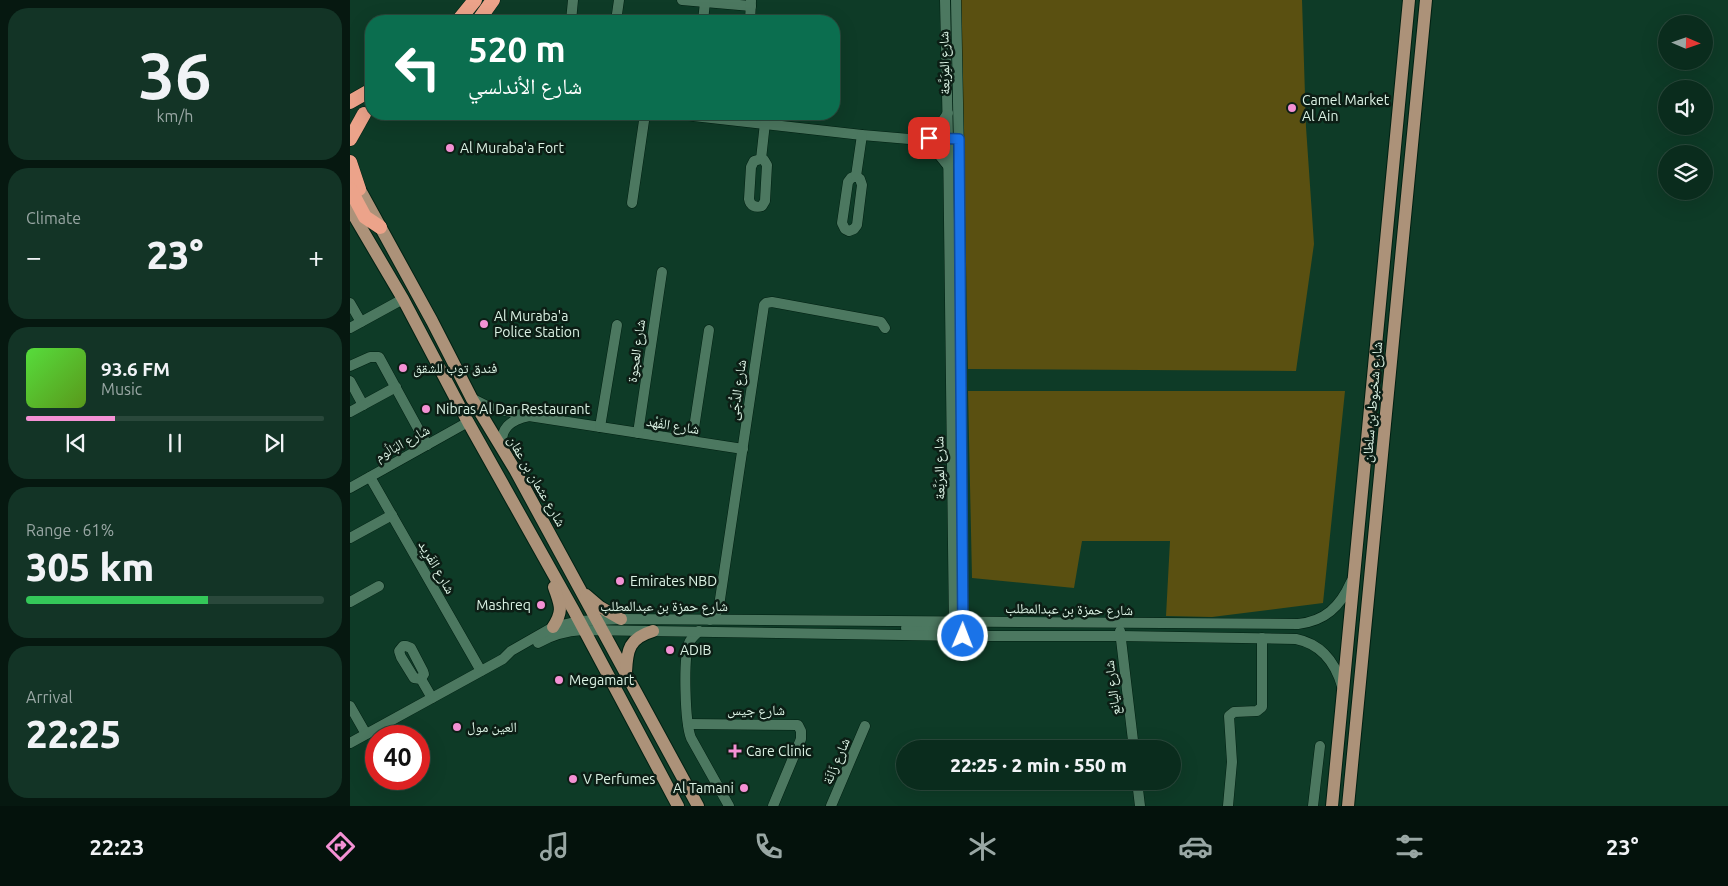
<!DOCTYPE html>
<html lang="en">
<head>
<meta charset="utf-8">
<style>
  body { margin:0; font-family:Ubuntu,"Noto Naskh Arabic",sans-serif; background:#133426; color:#f1f3f6; height:100vh; display:flex; flex-direction:column; font-size:19px; white-space:nowrap }
  * { box-sizing:border-box; margin:0 }
  p { font-size:16px; color:#99a7a4 }
  .icon { flex:none; width:28px; height:28px; fill:none; stroke:currentColor; stroke-width:2; stroke-linecap:round; stroke-linejoin:round }
  .map { position:relative; flex:1; overflow:hidden }
  .panel { display:flex; flex-direction:column; gap:8px; padding:8px; background:#061810; width:350px }
  .panel>* { flex:none }
  .guide { position:absolute; left:15px; top:15px; width:475px; height:105px; border-radius:20px; box-shadow:0 5px 20px #0002,0 0 0 1px #2a483b; background:#0b6e4f; color:#fff; overflow:hidden }
  .needle { width:32px; rotate:92deg }
  .fabs { position:absolute; left:1308px; top:15px; display:grid; gap:10px }
  .fabs a { display:grid; place-items:center; width:55px; height:55px; border-radius:50%; background:#0a2c1d; box-shadow:0 5px 20px #0002,0 0 0 1px #2a483b; font-size:25px }
  .speed { position:absolute; left:15px; top:725px; display:flex; gap:10px; font-size:25px; font-weight:700; text-align:center }
  .speed>* { display:grid; place-content:center; width:65px; height:65px; border-radius:50%; background:#0a2c1d; box-shadow:0 5px 20px #0002,0 0 0 1px #2a483b; line-height:1 }
  .speed .limit { border:8px solid #d22; background:#fff; color:#111 }
  .pin { position:absolute; display:grid; place-items:center; width:42px; height:42px; color:#fff; margin:-21px; border-radius:10px; box-shadow:0 2px 8px #0006 }
  .me { position:absolute; width:55px; margin:-28px; rotate:1deg; stroke-linejoin:round; filter:drop-shadow(0 0 4px #0008) }
  .turn { display:flex; align-items:center; gap:18px; height:105px; padding:0 20px; font-size:22px }
  .turn .icon { width:65px; height:65px; stroke-width:2.5 }
  .turn b { display:block; font-size:35px; line-height:42px }
  .big { font-size:38px; font-weight:800; line-height:1.1 }
  .panel .card { flex:1; display:flex; flex-direction:column; justify-content:center; gap:8px; min-width:0; padding:0 18px; border-radius:20px; background:#133426 }
  .panel .dial { align-items:center; gap:0 }
  .dial b { font-size:65px; line-height:1 }
  .song { display:flex; align-items:center; gap:15px }
  .cover { width:60px; height:60px; border-radius:8px; background:linear-gradient(135deg,hsl(110 70% 55%),hsl(90 70% 35%)) }
  .played { height:5px; border-radius:2px; background:linear-gradient(90deg,#f491d4 30%,#2a483b 30%) }
  .keys { display:flex; justify-content:space-around; direction:ltr }
  .heat { display:flex; justify-content:space-between; align-items:center; font-size:28px; direction:ltr }
  .charge { height:8px; border-radius:4px; background:linear-gradient(90deg,#34c759 61%,#2a483b 0) }
  .trip { position:absolute; left:546px; top:740px; width:285px; height:50px; border-radius:25px; background:#0a2c1d; box-shadow:0 5px 20px #0002,0 0 0 1px #2a483b; font-weight:800; line-height:50px; text-align:center }
  .menu { display:flex; height:80px; justify-content:space-around; align-items:center; background:#04120c; color:#99a7a4 }
  .menu .icon { width:35px; height:35px }
  .menu .on { color:#f491d4 }
  .menu b { font-size:22px; color:#f1f3f6 }
  main { display:flex; flex:1; min-height:0 }
  .map>svg:first-child { display:block }
  .green { fill:#5a5011 }
  .lines { fill:none; stroke-linecap:round; stroke-linejoin:round }
  .minor-casing { stroke:#002012; stroke-width:11 }
  .major-casing { stroke:#002012; stroke-width:14 }
  .highway-casing { stroke:#002012; stroke-width:15 }
  .minor { stroke:#4c7860; stroke-width:10 }
  .major { stroke:#ac9279; stroke-width:12 }
  .highway { stroke:#eca38a; stroke-width:14 }
  .route-casing { stroke:#114b97; stroke-width:12 }
  .route { stroke:#1a73e8; stroke-width:9 }
  .poi-dot { fill:#f491d4; stroke:#0c1e15; stroke-width:2 }
  .labels { text-anchor:middle; dominant-baseline:central; stroke-width:5; stroke-linejoin:round; paint-order:stroke }
  .street-label { font-size:14px; fill:#dbf2e4; stroke:#0c1e15 }
  .poi-label { font-size:14px; fill:#dbf2e4; stroke:#0c1e15; text-anchor:start }
</style>
</head>
<body>
<main>
<section class="panel">
<div class="card dial"><b>36</b><p>km/h</p></div>
<div class="card"><p>Climate</p>
<div class="heat"><a>−</a><b class="big">23°</b><a>+</a></div>
</div>
<div class="card">
<div class="song"><i class="cover"></i><div><b>93.6 FM</b><p>Music</p></div></div>
<div class="played"></div>
<div class="keys"><svg class="icon" aria-label="previous" viewBox="0 0 24 24"><path d="M18 5L8 12l10 7zM5 5v14"/></svg><svg class="icon" aria-label="pause" viewBox="0 0 24 24"><path d="M8 5v14M16 5v14"/></svg><svg class="icon" aria-label="next" viewBox="0 0 24 24"><path d="M6 5l10 7-10 7zM19 5v14"/></svg></div>
</div>
<div class="card"><p>Range · 61%</p><b class="big">305 km</b><div class="charge"></div></div>
<div class="card"><p>Arrival</p><b class="big">22:25</b></div>
</section>
<div class="map">
<svg width="1378" height="806" viewBox="0 0 1378 806">
  <rect width="100%" height="100%" fill="#0e3b27"/>
  <g class="green">
    <path d="M611,0H952L956,127L964,244L946,371L618,369Z"/>
    <path d="M618,391H995L973,603L862,617L816,616L820,541H732L724,588L622,578Z"/>
  </g>
  <g class="lines">
    <defs>
      <g id="minor">
        <path d="M332,0L401,6"/>
        <path d="M595,0L598,139L604,626"/>
        <path d="M606,0L609,153L613,636"/>
        <path d="M221,21L223,0"/>
        <path d="M266,21L269,0"/>
        <path d="M353,21L355,2"/>
        <path d="M400,21L401,1"/>
        <path d="M326,114L512,135L571,140L603,139"/>
        <path d="M574,138L587,129L598,113"/>
        <path d="M571,140L586,151L598,166"/>
        <path d="M411,159L414,160L417,165L415,201L412,206C406,208 400,206 399,199L401,167L404,161Z"/>
        <path d="M411,159L415,123"/>
        <path d="M506,176L510,179L512,185L507,225L504,229L499,231L495,229L492,223L498,182L501,178Z"/>
        <path d="M506,176L512,135"/>
        <path d="M282,203L295,114"/>
        <path d="M0,303L11,322"/>
        <path d="M0,328L53,299"/>
        <path d="M0,366L20,357H29L77,445"/>
        <path d="M0,381L13,405"/>
        <path d="M123,399L141,408L179,416L393,449"/>
        <path d="M0,412L46,387"/>
        <path d="M250,427L267,325"/>
        <path d="M288,433L312,272"/>
        <path d="M342,441L359,330"/>
        <path d="M152,448C150,428 160,420 179,416"/>
        <path d="M20,477L131,671"/>
        <path d="M0,488L118,422"/>
        <path d="M0,538L42,515"/>
        <path d="M0,602L29,586"/>
        <path d="M360,620L366,614L369,606L414,305L416,303L422,302L531,322L535,328"/>
        <path d="M556,628H604"/>
        <path d="M349,631C345,635 341,638 339,643C333,659 335,723 341,738L379,806"/>
        <path d="M770,631L784,749"/>
        <path d="M188,643C203,634 216,631 233,630L613,636H770L946,639C971,644 985,662 992,686"/>
        <path d="M53,646H56L61,648L73,671L74,674L71,679L64,678L51,657L49,651Z"/>
        <path d="M71,679L82,698"/>
        <path d="M0,706L16,734"/>
        <path d="M338,724L448,725L451,731V739L423,806"/>
        <path d="M0,743L153,659L161,651L203,627L229,621L271,619L948,624C975,621 990,607 1001,582"/>
        <path d="M787,781L790,806"/>
        <path d="M481,806L515,726"/>
        <path d="M878,806L882,762L879,716L884,712L907,711L912,707V638"/>
        <path d="M963,806L970,746"/>
      </g>
      <g id="major">
        <path d="M4,179L82,321L122,399L165,470L348,806"/>
        <path d="M0,209L53,299L118,422L224,611L328,806"/>
        <path d="M236,595L250,607L271,619"/>
        <path d="M203,627C214,610 210,605 204,587"/>
        <path d="M276,672C277,650 279,638 303,631"/>
        <path d="M982,806L1059,0"/>
        <path d="M998,806L1076,0"/>
      </g>
      <g id="highway">
        <path d="M108,21L125,0"/>
        <path d="M128,21L143,0"/>
        <path d="M0,102L21,90"/>
        <path d="M0,139L14,114"/>
        <path d="M0,162L9,189"/>
        <path d="M0,189L15,217L30,227"/>
      </g>
    </defs>
    <use href="#minor" class="minor-casing"/>
    <use href="#major" class="major-casing"/>
    <use href="#highway" class="highway-casing"/>
    <use href="#minor" class="minor"/>
    <use href="#major" class="major"/>
    <use href="#highway" class="highway"/>
  </g>
  <g class="lines">
    <defs>
      <path id="route" d="M579,138L609,139L613,636"/>
    </defs>
    <use href="#route" class="route-casing"/>
    <use href="#route" class="route"/>
  </g>
  <g class="poi-dot">
    <circle cx="942" cy="108" r="5"/>
    <circle cx="100" cy="148" r="5"/>
    <circle cx="134" cy="324" r="5"/>
    <circle cx="53" cy="368" r="5"/>
    <circle cx="76" cy="409" r="5"/>
    <circle cx="270" cy="581" r="5"/>
    <circle cx="191" cy="605" r="5"/>
    <circle cx="320" cy="650" r="5"/>
    <circle cx="209" cy="680" r="5"/>
    <circle cx="107" cy="727" r="5"/>
    <path d="M382.5 743.5h5v5h5v5h-5v5h-5v-5h-5v-5h5z"/>
    <circle cx="223" cy="779" r="5"/>
    <circle cx="394" cy="788" r="5"/>
  </g>
  <g class="labels">
    <g class="street-label">
      <text transform="translate(594 63) rotate(-91)">شارع المِرَبَّعة</text>
      <text transform="translate(286 351) rotate(-82)">شارع العجوة</text>
      <text transform="translate(387 390) rotate(-82)">شارع الدُّجَى</text>
      <text transform="translate(1022 402) rotate(-85)">شارع شخبوط بن سلطان</text>
      <text transform="translate(323 425) rotate(9)">شارع الفَهْد</text>
      <text transform="translate(52 443) rotate(-29)">شارع البَالُوم</text>
      <text transform="translate(589 468) rotate(-91)">شارع المِرَبَّعة</text>
      <text transform="translate(187 481) rotate(60)">شارع عثمان بن عفان</text>
      <text transform="translate(87 567) rotate(60)">شارع الفَرِيد</text>
      <text x="314" y="606">شارع حمزة بن عبدالمطلب</text>
      <text transform="translate(719 609) rotate(1)">شارع حمزة بن عبدالمطلب</text>
      <text transform="translate(762 688) rotate(-97)">شارع اليانع</text>
      <text x="406" y="710">شارع جيس</text>
      <text transform="translate(486 761) rotate(-67)">شارع زَانَة</text>
    </g>
    <g class="poi-label">
      <text x="952" y="100">Camel Market<tspan x="952" dy="16">Al Ain</tspan></text>
      <text x="110" y="148">Al Muraba'a Fort</text>
      <text x="144" y="316">Al Muraba'a<tspan x="144" dy="16">Police Station</tspan></text>
      <text x="63" y="368">فندق توب للشقق</text>
      <text x="86" y="409">Nibras Al Dar Restaurant</text>
      <text x="280" y="581">Emirates NBD</text>
      <text x="181" y="605" text-anchor="end">Mashreq</text>
      <text x="330" y="650">ADIB</text>
      <text x="219" y="680">Megamart</text>
      <text x="117" y="727">العين مول</text>
      <text x="396" y="751">Care Clinic</text>
      <text x="233" y="779">V Perfumes</text>
      <text x="384" y="788" text-anchor="end">Al Tamani</text>
    </g>
  </g>
</svg>
<div class="fabs">
<a><svg class="needle" viewBox="-14 -14 28 28"><path d="M0-13l5 13h-10z" fill="#e53935"/><path d="M0 13l5-13h-10z" fill="#99a7a4"/></svg></a>
<a><svg class="icon" aria-label="sound" viewBox="0 0 24 24"><path d="M4 9h4l5-4v14l-5-4H4zM17 9q2 3 0 6"/></svg></a>
<a><svg class="icon" aria-label="layers" viewBox="0 0 24 24"><path d="M12 4l9 5-9 5-9-5zM3 14l9 5 9-5"/></svg></a>
</div>
<div class="speed"><div class="limit">40</div></div>
<div class="pin" style="left:579px;top:138px;background:#d93025"><svg class="icon" aria-label="arrive" viewBox="0 0 24 24"><path d="M6 21V4h12l-3 4 3 4H6"/></svg></div>
<svg class="me" style="left:613px;top:636px" viewBox="-20 -20 40 40"><circle r="17" fill="#1a73e8" stroke="#fff" stroke-width="3"/><path d="M0-11L8 9 0 5-8 9z" fill="#fff"/></svg>
<div class="trip">22:25 · 2 min · 550 m</div>
<div class="guide">
<div class="turn"><svg class="icon" aria-label="left" viewBox="0 0 24 24"><path d="M17 20v-9H6M10 6l-5 5 5 5"/></svg><div><b>520 m</b>شارع الأندلسي</div></div>
</div>
</div>
</main>
<nav class="menu">
<b>22:23</b>
<svg class="icon on" aria-label="directions" viewBox="0 0 24 24"><path d="M12 3l9 9-9 9-9-9zM9 14v-3h6M13 9l2 2-2 2"/></svg>
<svg class="icon" aria-label="music" viewBox="0 0 24 24"><path d="M9 18V5l10-2v13"/><circle cx="6" cy="18" r="3"/><circle cx="16" cy="16" r="3"/></svg>
<svg class="icon" aria-label="phone" viewBox="0 0 24 24"><path d="M5 4h4l2 5-3 2q2 4 5 5l2-3 5 2v4C11 20 4 13 5 4z"/></svg>
<svg class="icon" aria-label="climate" viewBox="0 0 24 24"><path d="M12 3v18M4 7l16 10M4 17L20 7"/></svg>
<svg class="icon" aria-label="car" viewBox="0 0 24 24"><path d="M5 17H2v-5l4-1 3-4h7l3 4 3 1v5h-3M9 17h6M6 11h13"/><circle cx="7" cy="17" r="2"/><circle cx="17" cy="17" r="2"/></svg>
<svg class="icon" aria-label="filters" viewBox="0 0 24 24"><path d="M4 7h16M4 17h16"/><circle cx="9" cy="7" r="2"/><circle cx="15" cy="17" r="2"/></svg>
<b>23°</b>
</nav>
</body>
</html>
